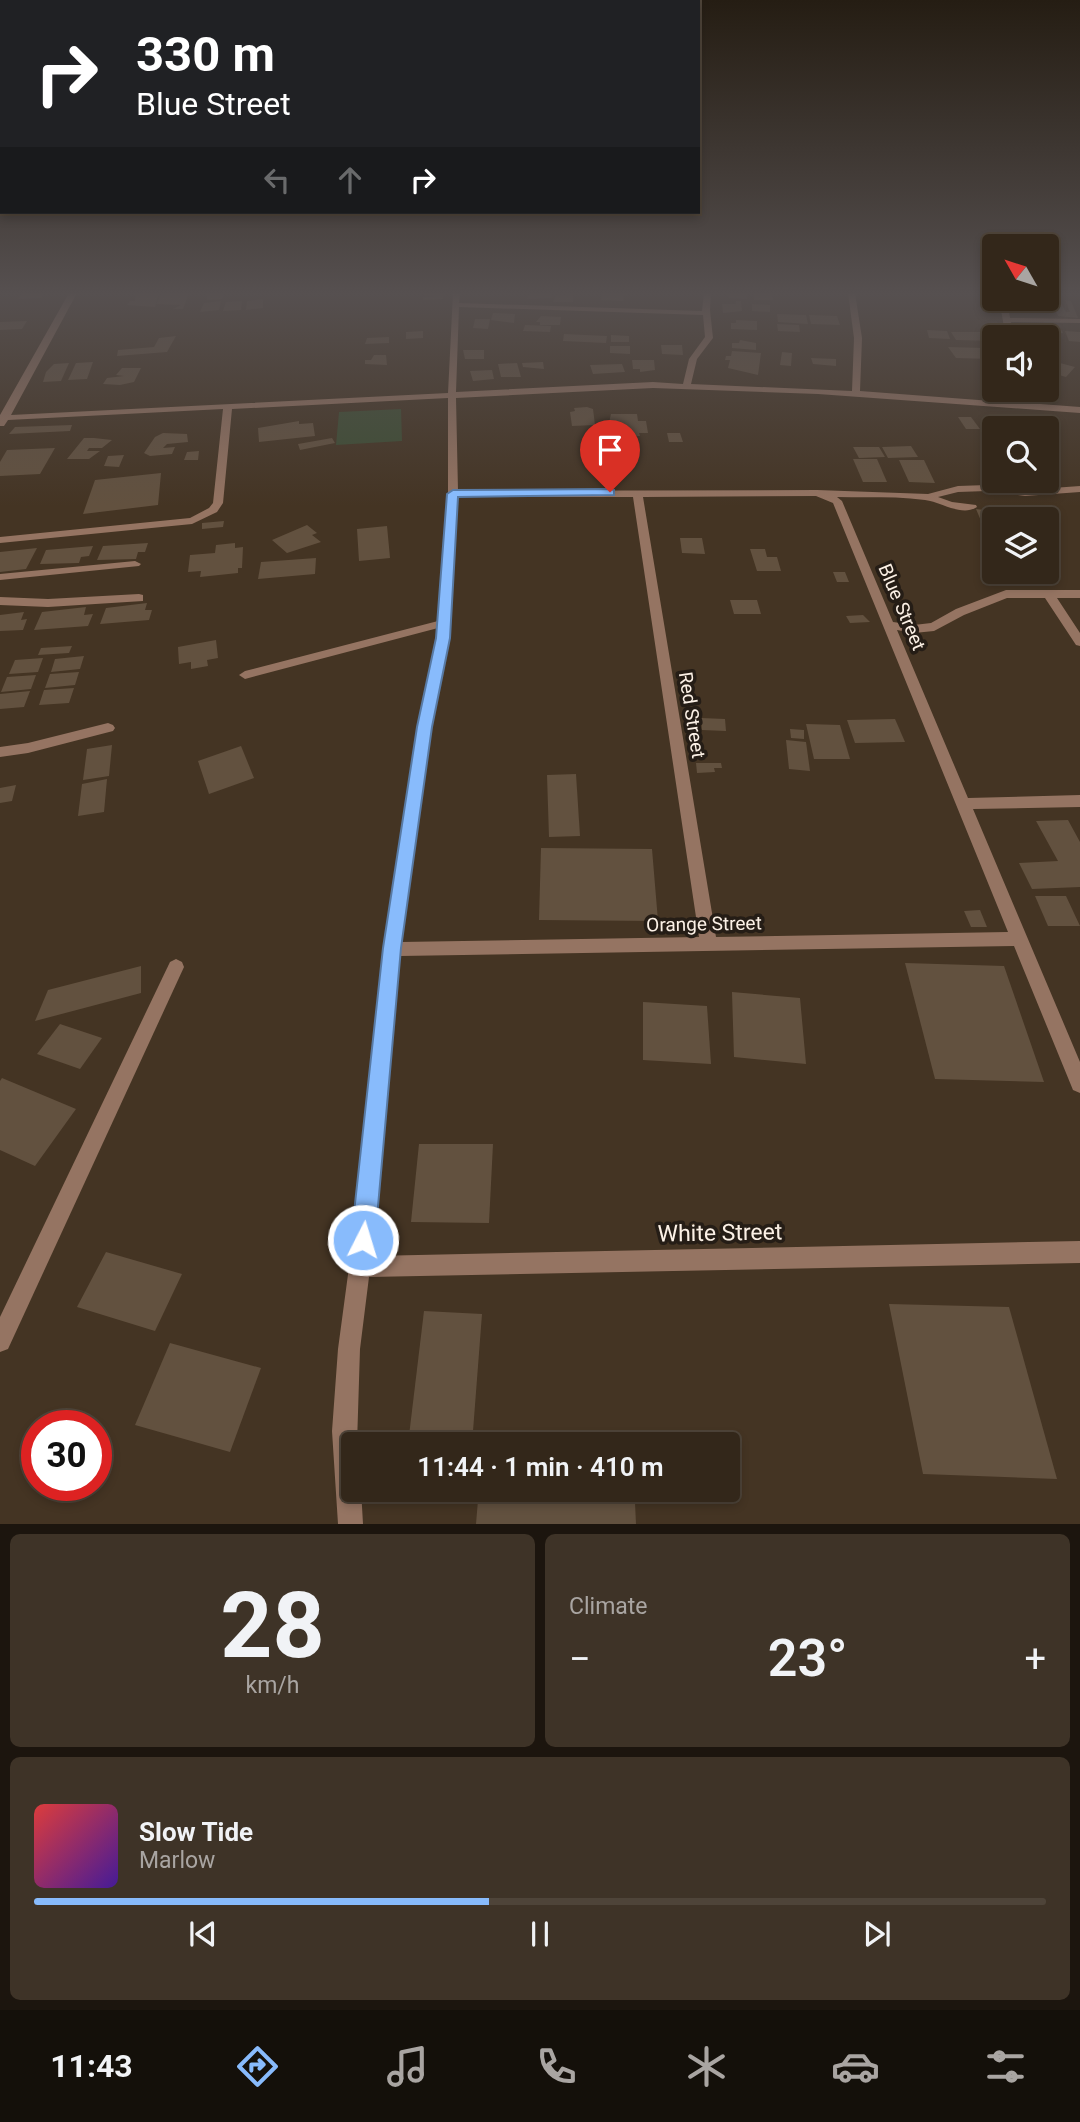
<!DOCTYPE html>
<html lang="en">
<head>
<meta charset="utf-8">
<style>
  body { margin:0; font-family:Roboto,sans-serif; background:#3e3327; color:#f1f3f6; height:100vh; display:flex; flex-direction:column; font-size:26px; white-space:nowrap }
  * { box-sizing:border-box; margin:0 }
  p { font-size:23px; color:#a9a5a2 }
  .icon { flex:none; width:38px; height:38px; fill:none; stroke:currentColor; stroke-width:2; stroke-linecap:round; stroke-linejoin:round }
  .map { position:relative; height:1524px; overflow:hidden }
  .panel { display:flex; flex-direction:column; gap:10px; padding:10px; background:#1c150e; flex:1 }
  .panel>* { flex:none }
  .banner { position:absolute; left:0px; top:0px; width:700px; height:214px; box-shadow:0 4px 10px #0003,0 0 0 2px #4e4439; background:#202124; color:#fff; overflow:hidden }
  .needle { width:46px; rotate:309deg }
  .controls { position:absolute; left:982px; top:234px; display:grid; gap:14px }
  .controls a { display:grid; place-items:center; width:77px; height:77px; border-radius:7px; background:#33271a; box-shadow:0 4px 10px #0003,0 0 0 2px #4e4439; font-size:35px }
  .speed { position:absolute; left:21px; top:1410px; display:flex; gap:14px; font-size:35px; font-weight:700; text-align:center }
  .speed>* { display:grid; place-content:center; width:91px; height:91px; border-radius:50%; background:#33271a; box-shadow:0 4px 10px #0003,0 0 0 2px #4e4439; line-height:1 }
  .speed .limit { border:10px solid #d22; background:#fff; color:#111 }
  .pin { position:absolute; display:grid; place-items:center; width:60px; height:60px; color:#fff; margin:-72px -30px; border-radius:50% 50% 50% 0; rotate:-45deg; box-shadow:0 0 7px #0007 }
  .pin .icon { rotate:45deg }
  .me { position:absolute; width:77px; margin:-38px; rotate:5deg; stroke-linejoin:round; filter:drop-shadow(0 0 5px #0008) }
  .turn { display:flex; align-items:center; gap:24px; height:147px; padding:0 21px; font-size:32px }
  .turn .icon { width:91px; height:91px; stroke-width:2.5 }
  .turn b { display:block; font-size:49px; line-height:60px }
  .lanes { display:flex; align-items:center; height:66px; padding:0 21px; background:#0003; justify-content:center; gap:35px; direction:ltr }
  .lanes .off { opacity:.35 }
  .big { font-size:52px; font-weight:600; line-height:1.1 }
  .panel .widget { flex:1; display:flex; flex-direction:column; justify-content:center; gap:10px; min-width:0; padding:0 24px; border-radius:10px; background:#3e3327 }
  .panel .dial { align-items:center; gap:0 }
  .dial b { font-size:91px; line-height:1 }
  .song { display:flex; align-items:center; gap:21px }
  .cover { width:84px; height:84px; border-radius:10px; background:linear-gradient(135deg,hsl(0 70% 55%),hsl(260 70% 35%)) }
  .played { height:7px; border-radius:4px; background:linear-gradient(90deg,#88bbfc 45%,#4e4439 45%) }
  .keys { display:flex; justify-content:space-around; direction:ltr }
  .heat { display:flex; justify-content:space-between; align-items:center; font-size:38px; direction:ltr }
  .panel .tiles { flex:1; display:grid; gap:10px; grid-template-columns:1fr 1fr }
  .widget:last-child { grid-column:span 2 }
  .trip { position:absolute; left:341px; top:1432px; width:399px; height:70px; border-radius:7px; background:#33271a; box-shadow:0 4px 10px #0003,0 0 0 2px #4e4439; font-weight:600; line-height:70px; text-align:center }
  .dock { display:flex; height:112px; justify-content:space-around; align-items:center; background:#14100a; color:#a9a5a2 }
  .dock .icon { width:49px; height:49px }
  .dock .selected { color:#88bbfc }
  .dock b { font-size:32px; color:#f1f3f6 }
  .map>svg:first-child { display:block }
  .green { fill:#3d4d33 }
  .building { fill:#62513f }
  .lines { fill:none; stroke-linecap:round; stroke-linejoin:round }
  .street { fill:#957462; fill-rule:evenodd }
  .route { fill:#88bbfc; stroke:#587aa4; stroke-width:2 }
  .labels { text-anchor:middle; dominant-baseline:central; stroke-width:7; stroke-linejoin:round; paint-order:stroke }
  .street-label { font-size:19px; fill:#fcf1e6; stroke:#251d16 }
  .near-street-label { font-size:23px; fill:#fcf1e6; stroke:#251d16 }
</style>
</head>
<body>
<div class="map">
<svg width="1080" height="1524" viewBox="0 0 1080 1524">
  <rect width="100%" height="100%" fill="#443423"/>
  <path class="green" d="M401,409L402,441L336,445L339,412Z"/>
  <g class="building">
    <path d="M23,293L36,294H44L41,298L18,299Z"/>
    <path d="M136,293H159L155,307L127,305L130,301H135Z"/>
    <path d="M169,293H189L183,309H173L181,305L156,304L161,295Z"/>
    <path d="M207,293H224L222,299L207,300Z"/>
    <path d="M424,293H443V299L423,300V297L440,296L424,295Z"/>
    <path d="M530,293H551L550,295H553L552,298L527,299Z"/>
    <path d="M603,293H625L623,301L601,300Z"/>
    <path d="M728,293H746L747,299L729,298Z"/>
    <path d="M754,293L772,294L773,300H754Z"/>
    <path d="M573,294V302H553L556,295Z"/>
    <path d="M263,299V308L246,310L247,301Z"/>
    <path d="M1065,300L1071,301L1078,318L1058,316L1052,301H1060L1066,312H1070Z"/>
    <path d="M221,301L219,310L200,312L204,303Z"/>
    <path d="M242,301L241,310L223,311L226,302Z"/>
    <path d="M736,301H741L742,311L723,313L722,304H736Z"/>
    <path d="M752,304L770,305V312L752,311Z"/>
    <path d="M493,313L515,314L514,323L491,320Z"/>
    <path d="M777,314L806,315L808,324L778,322Z"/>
    <path d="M809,315L837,316L840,325L811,324Z"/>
    <path d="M541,316L561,317L560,325H540V322H536Z"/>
    <path d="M475,319H490L488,329L473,328Z"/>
    <path d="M736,320L757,321V330L731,329V323H736Z"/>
    <path d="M27,321L22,329L0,330V322Z"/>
    <path d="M777,324L799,325L800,332L778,331Z"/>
    <path d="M1024,324L1058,325L1063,333L1027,331Z"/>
    <path d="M525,325L551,326L550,332L523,331Z"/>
    <path d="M927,330L947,331L950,339L929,338Z"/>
    <path d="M423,331V338L406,339V332Z"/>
    <path d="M1065,331L1080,332V342L1069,341Z"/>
    <path d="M951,332H989L994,341L956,340Z"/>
    <path d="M564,334L607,336L606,343L563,341Z"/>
    <path d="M611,335L629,336V342H611Z"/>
    <path d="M176,336L167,352L117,356L118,350L154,347L159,338Z"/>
    <path d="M389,337V343L365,344L367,338Z"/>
    <path d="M740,340L756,343V350L732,348V343H739Z"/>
    <path d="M661,345H682L683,355L662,354Z"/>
    <path d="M610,346H630V354L610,353Z"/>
    <path d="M948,347L984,348L992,351L994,356H990L992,359L956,358Z"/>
    <path d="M463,350H484V359H465Z"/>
    <path d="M732,351L761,353L758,375L728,368L730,360H725L726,356H731Z"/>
    <path d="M782,352L792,353L791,366L780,365Z"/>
    <path d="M374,355H386L387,365L365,364V360H371Z"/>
    <path d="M811,358L836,359V366L813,364Z"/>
    <path d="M632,360H654L655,370L640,372V369H633Z"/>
    <path d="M93,362L87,379L68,380L76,363Z"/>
    <path d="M543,362L544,369L523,367L522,363Z"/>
    <path d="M69,363L61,381L43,382L46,372L54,364Z"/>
    <path d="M517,363L521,377H501L498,364Z"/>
    <path d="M1060,363L1075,367L1066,377L1052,373Z"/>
    <path d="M622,364L625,372L593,374L590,365Z"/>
    <path d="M122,368H141L134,382L120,385L103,384L107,378L124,376L116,375Z"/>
    <path d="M492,370L494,379L473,381L470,371Z"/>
    <path d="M587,407L593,409L595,425L572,426L570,412L575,411L574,408Z"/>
    <path d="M611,414H637L638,421H646L648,433H639L640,436L615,437L613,426L608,427Z"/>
    <path d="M958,417H971L980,429H966Z"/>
    <path d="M299,421V424L313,423L315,436L259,442L258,428Z"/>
    <path d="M72,425L70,431L9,434L15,427Z"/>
    <path d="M163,433L187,434L188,442L167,444L163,448L175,447L172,454L150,456L144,453L155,437Z"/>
    <path d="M667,433H680L683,442H669Z"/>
    <path d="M84,438H94L112,440L102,448H89L87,451H100L89,459H67Z"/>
    <path d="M332,438L335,443L300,450L298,444Z"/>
    <path d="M911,446L918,457L888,458L882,447Z"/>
    <path d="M853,447H879L885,457L859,458Z"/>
    <path d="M55,448L40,474L0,476V462L7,450Z"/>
    <path d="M199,451L198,460H184L187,452Z"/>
    <path d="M124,455L119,467L104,466L108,456Z"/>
    <path d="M853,459H877L887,482H863Z"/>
    <path d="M899,460H924L935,483L909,482Z"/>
    <path d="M161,473L158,505L83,514L95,480Z"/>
    <path d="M976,509L1015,514L1018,520H994V529L984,528Z"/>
    <path d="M224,521L223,527L202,529V523Z"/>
    <path d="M307,525L317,533L312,535L321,542L287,553L272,540Z"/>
    <path d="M387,526L390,558L359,561L357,529Z"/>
    <path d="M680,538H702L705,554L682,553Z"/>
    <path d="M148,543L145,552H138L136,559L97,560L103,546Z"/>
    <path d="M235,543V548L243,547L242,568H238V573L200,577L201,571L188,572L190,555L215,553L216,545Z"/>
    <path d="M93,546L89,556L81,557L79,563L40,564L46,550Z"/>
    <path d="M37,548L26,569L0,572V552Z"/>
    <path d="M750,549H765L767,557H777L781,571H757Z"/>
    <path d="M316,558L315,574L258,579L261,562Z"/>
    <path d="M833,572H845L849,582H837Z"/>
    <path d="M730,600H757L761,614H734Z"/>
    <path d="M147,603L145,610H152L149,620L100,624L106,608Z"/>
    <path d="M86,607L84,615L93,614L88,626L34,630L42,612Z"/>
    <path d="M24,612L21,620L27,619L23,630L0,631V615Z"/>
    <path d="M863,615L870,622L850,623L846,616Z"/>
    <path d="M216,640L218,658L207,660L208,666L191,669V662L179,664L178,647Z"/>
    <path d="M72,646L69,653L38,655L41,648Z"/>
    <path d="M84,656L80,669L51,672L55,659Z"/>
    <path d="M43,658L38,672L9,674L15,660Z"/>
    <path d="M79,672L75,685L45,688L50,674Z"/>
    <path d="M36,675L31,689L1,692L7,677Z"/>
    <path d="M74,688L69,703L39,705L44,690Z"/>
    <path d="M30,691L24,707L0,709V694Z"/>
    <path d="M701,718L725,719L726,731L702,730Z"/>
    <path d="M895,719L905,742L855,743L847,720Z"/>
    <path d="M806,724L840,725L850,759H814Z"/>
    <path d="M790,729L804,730V739L791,738Z"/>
    <path d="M786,740L806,742L810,771L789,769Z"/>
    <path d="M112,745L109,776L83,780L87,749Z"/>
    <path d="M241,746L254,778L209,794L198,761Z"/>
    <path d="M696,763H721L722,768H714L715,772L697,773Z"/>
    <path d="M576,774L580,836L549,837L547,775Z"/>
    <path d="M107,779L104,812L78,816L82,784Z"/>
    <path d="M16,785L12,801L0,803V788Z"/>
    <path d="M1068,820L1080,842V887L1032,889L1019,863L1058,861L1036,821Z"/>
    <path d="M541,848L652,849L658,921L539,920Z"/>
    <path d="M1035,896H1066L1080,926H1048Z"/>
    <path d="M980,910L987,927H971L964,911Z"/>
    <path d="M905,963L1004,966L1044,1082L935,1079Z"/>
    <path d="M141,966V993L35,1021L48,990Z"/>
    <path d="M732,992L800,998L806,1064L734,1057Z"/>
    <path d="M643,1002L707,1006L711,1064L643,1060Z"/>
    <path d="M60,1024L102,1038L80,1069L37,1054Z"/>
    <path d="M2,1078L76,1109L35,1166L0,1150V1081Z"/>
    <path d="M419,1144H493L489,1223L411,1222Z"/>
    <path d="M106,1252L182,1274L155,1331L77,1307Z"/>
    <path d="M889,1304L1009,1307L1057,1479L923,1474Z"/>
    <path d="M424,1311L482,1314L472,1444H408Z"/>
    <path d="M170,1343L261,1368L230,1452L135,1425Z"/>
    <path d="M478,1500L635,1503L636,1524H476Z"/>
  </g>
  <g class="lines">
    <g class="street">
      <path d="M69,293H77L11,415L448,393L453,293H460L459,303L702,311L704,293H711L710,310L713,338L697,359L691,384L852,391L854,338L848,293H855L862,338L860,391L1018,403L1016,390H1024L1027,403L1080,407V413L818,394L653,388L456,398L458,491L817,490L928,494L958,486L987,485L1025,490L1080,486V492L1025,496L987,491L958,492L938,497L952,502L976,505L977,507C962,517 941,502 925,500C896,496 866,498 837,497L842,501L893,622L914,625L931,623L956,609L1006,590H1080V598H1057L1080,633V646L1076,645L1045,598H1007L964,615L934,631L914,633L897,630L968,798L1080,795V807L973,809L1080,1062V1093L1073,1090L1014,946L400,956L372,1256L1080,1241V1263L369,1277L360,1349L357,1444H354V1489H361L363,1524H338L332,1431L338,1349L349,1267L384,949L418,727L438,628L245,679L239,675L245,671L438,621L448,494V398L232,409L223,503L217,512L192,524L0,543V537L190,518L209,508L213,503L223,409L8,420L4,426H0V415ZM459,307L703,315L705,337L689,359L683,384L653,382L456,392ZM816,496L833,503L1008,932L716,937L643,497ZM458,497H633L699,937L401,942L432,727L449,638Z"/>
      <path d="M999,299H1007L1010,318L1080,319V323L1011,322L1014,338H1006Z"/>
      <path d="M135,561L141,564L139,566L0,580V574Z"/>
      <path d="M139,594L143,595V601L48,607L0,605V597L48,599Z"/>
      <path d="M108,723L113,725L115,728L113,731L28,753L0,757V747L28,743Z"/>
      <path d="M176,959L182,962L184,967L8,1349L0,1352V1317L170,962Z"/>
    </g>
  </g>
  <linearGradient id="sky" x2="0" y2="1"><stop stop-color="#251d13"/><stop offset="0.58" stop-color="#565050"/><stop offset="1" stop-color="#565050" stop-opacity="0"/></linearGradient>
  <rect width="1080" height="506" fill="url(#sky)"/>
  <path class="route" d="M610,489L614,490V495L458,497L450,638L432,727L401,948L375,1240L371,1248L363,1252L354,1248L351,1240L383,948L417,727L436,638L447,494L453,490Z"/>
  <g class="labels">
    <g class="street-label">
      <text transform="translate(902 607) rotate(67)">Blue Street</text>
      <text transform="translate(692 715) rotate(81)">Red Street</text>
      <text transform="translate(704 924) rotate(-1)">Orange Street</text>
    </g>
    <g class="near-street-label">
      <text transform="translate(720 1233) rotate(-1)">White Street</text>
    </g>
  </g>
</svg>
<div class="controls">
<a><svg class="needle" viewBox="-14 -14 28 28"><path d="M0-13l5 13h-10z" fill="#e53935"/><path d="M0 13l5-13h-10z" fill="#a9a5a2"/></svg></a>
<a><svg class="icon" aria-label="sound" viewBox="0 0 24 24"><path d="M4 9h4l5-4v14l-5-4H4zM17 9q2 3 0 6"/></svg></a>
<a><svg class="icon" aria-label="search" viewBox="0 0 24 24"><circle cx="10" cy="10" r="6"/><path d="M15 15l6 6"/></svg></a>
<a><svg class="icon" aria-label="layers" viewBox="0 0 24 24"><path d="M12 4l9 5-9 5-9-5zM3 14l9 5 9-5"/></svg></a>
</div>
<div class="speed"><div class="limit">30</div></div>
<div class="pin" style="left:610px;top:492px;background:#d93025"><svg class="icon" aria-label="arrive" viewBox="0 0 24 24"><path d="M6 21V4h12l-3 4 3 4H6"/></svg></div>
<svg class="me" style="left:363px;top:1240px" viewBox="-20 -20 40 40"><circle r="17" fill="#88bbfc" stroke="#fff" stroke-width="3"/><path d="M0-11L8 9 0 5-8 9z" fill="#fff"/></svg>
<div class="trip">11:44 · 1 min · 410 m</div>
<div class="banner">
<div class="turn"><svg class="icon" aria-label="right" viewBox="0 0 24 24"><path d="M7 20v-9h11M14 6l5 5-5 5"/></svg><div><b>330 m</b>Blue Street</div></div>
<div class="lanes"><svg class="icon off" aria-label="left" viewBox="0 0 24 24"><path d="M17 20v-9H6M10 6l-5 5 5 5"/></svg><svg class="icon off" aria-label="ahead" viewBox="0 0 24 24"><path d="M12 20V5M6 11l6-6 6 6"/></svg><svg class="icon" aria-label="right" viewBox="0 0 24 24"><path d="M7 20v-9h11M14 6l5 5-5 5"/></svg></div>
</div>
</div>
<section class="panel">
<div class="tiles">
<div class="widget dial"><b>28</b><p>km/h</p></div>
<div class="widget"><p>Climate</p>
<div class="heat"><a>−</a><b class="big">23°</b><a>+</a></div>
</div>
<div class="widget">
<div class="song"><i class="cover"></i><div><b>Slow Tide</b><p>Marlow</p></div></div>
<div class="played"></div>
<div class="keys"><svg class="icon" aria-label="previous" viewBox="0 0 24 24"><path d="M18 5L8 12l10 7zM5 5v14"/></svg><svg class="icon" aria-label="pause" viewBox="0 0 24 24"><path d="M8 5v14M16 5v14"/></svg><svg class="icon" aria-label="next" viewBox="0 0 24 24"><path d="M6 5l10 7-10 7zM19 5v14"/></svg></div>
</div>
</div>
</section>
<nav class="dock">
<b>11:43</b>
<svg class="icon selected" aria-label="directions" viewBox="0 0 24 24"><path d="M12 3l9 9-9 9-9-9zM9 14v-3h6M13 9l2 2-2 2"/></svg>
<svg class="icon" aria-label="music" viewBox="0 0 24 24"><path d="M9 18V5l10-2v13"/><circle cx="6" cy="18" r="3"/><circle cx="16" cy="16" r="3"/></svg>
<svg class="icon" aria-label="phone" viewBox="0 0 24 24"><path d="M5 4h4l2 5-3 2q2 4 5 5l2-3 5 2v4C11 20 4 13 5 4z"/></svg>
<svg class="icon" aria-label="climate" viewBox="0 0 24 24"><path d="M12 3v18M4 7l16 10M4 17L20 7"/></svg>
<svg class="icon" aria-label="car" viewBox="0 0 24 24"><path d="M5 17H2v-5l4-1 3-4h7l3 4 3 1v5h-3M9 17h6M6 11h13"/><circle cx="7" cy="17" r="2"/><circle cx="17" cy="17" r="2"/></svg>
<svg class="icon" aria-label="filters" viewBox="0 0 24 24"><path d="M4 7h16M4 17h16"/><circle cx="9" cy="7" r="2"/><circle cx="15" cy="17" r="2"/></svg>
</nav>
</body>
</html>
